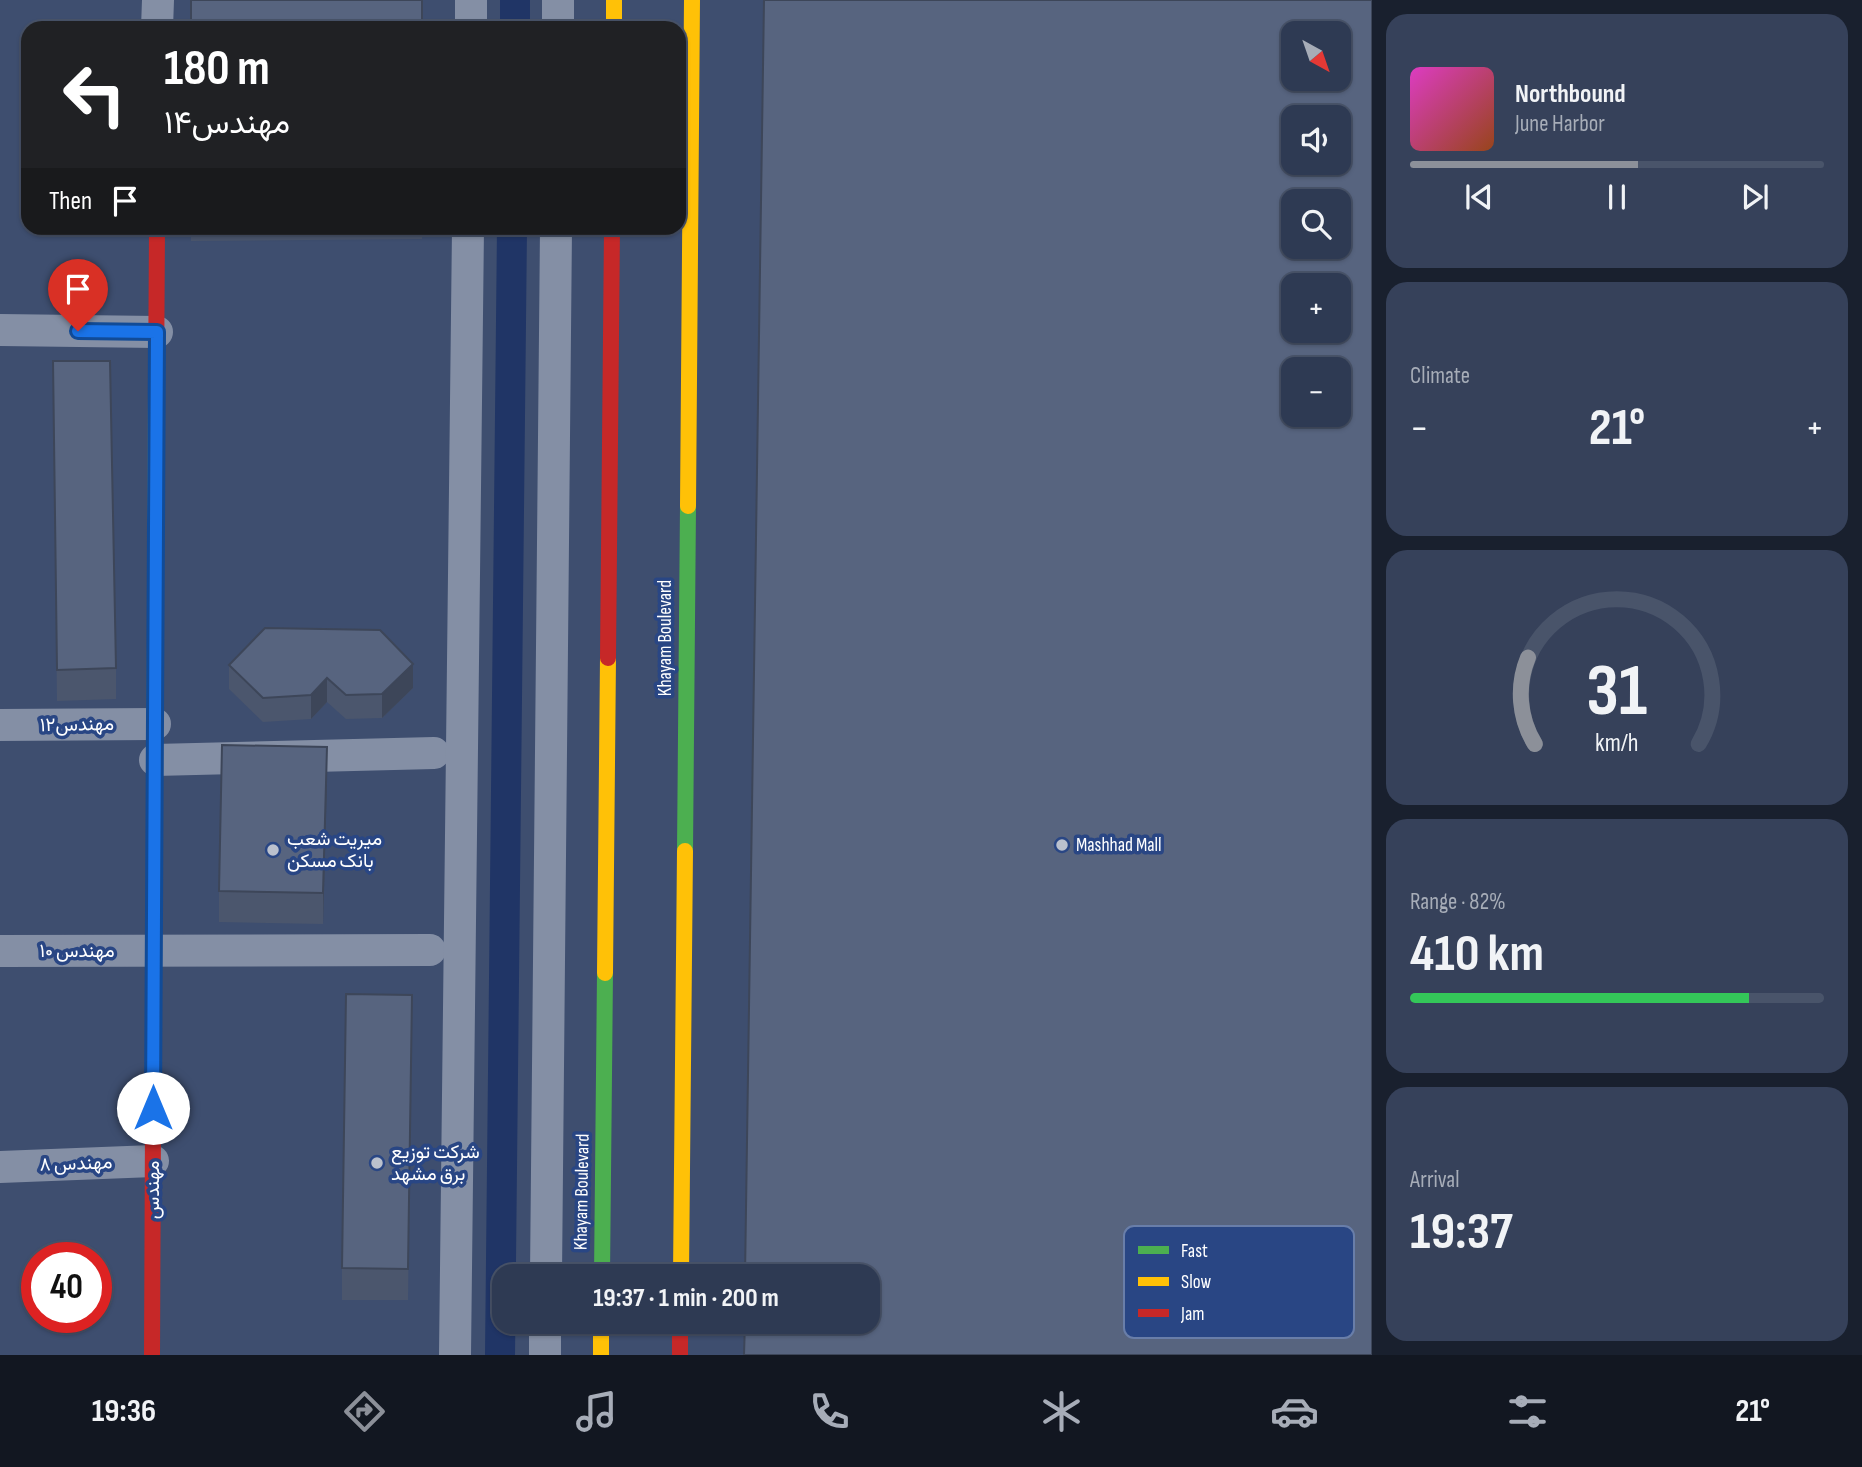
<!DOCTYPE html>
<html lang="en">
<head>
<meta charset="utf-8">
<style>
  body { margin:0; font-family:"Sofia Sans Condensed",Vazirmatn,sans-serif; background:#36415a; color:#f1f3f6; height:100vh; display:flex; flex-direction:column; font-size:26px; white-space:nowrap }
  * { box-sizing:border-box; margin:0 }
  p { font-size:23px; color:#a7adb8 }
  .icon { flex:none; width:38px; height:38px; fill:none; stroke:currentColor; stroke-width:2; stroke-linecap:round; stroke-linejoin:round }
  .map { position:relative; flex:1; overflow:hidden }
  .sheet { display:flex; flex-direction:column; gap:14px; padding:14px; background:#19202e; width:490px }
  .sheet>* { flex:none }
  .banner { position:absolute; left:21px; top:21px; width:665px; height:214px; border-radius:21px; box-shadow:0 2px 5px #0004,0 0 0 2px #49546a; background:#202124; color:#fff; overflow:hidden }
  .needle { width:46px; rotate:140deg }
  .fabs { position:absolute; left:1281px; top:21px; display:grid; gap:14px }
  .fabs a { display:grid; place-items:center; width:70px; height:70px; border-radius:14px; background:#2e3a53; box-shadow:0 2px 5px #0004,0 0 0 2px #49546a; font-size:35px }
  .speed { position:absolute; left:21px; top:1242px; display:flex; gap:14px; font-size:35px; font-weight:700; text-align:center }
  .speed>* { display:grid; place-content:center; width:91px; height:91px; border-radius:50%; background:#2e3a53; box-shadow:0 2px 5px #0004,0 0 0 2px #49546a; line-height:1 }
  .speed .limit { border:10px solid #d22; background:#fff; color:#111 }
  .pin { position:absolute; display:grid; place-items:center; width:60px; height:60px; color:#fff; margin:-72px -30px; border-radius:50% 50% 50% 0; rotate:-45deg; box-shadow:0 0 7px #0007 }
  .pin .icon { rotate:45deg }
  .me { position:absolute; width:77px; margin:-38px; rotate:0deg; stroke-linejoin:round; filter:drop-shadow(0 0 5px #0008) }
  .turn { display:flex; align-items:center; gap:24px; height:147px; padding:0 28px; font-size:32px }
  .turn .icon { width:91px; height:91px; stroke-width:2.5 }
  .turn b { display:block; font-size:49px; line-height:60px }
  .then { display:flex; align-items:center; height:66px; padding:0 28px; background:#0003; gap:14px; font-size:26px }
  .big { font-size:52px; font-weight:700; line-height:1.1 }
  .sheet .card { flex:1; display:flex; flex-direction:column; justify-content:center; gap:10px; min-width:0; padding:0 24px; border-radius:21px; background:#36415a }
  .sheet .dial { align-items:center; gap:0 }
  .dial svg { height:182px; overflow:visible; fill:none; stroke:#49546a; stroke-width:7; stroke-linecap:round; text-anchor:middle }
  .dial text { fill:#f1f3f6; stroke:none }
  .song { display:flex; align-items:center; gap:21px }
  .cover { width:84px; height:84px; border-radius:10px; background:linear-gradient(135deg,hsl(310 70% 55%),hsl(20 70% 35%)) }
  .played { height:7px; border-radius:4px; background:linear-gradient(90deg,#8c9099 55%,#49546a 55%) }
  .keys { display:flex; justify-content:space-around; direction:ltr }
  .heat { display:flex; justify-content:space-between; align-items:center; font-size:38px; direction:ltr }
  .charge { height:10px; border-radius:5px; background:linear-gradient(90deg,#34c759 82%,#49546a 0) }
  .trip { position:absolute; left:492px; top:1264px; width:388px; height:70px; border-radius:21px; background:#2e3a53; box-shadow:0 2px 5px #0004,0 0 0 2px #49546a; font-weight:700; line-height:70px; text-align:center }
  .dock { display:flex; height:112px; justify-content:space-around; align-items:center; background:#121721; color:#a7adb8 }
  .dock .icon { width:49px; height:49px }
  .dock .current { color:#8c9099 }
  .dock b { font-size:32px; color:#f1f3f6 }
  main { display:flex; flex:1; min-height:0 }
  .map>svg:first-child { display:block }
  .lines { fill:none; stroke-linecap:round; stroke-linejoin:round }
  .canal { stroke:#203566; stroke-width:30 }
  .street { stroke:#848fa5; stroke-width:32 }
  .fast { stroke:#4caf50; stroke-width:16 }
  .slow { stroke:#ffc107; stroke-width:16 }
  .jam { stroke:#c62828; stroke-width:16 }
  .wall { fill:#4b566d }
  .shaded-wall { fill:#3d4659 }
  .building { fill:#57647f; stroke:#3d4659; stroke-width:2; fill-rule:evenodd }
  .route-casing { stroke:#114b97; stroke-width:18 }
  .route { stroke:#1a73e8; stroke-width:12 }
  .poi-dot { fill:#bbc1cd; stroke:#294684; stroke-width:2.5 }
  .labels { text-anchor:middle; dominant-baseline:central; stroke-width:7; stroke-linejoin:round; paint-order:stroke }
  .street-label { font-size:19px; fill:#fff; stroke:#294684 }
  .poi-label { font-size:19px; fill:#fff; stroke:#294684; text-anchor:start }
  .key { fill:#294684; stroke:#697ea9; stroke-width:2 }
  .key-label { font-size:19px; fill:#fff }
</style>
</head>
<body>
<main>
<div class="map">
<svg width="1372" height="1355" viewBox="0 0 1372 1355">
  <rect width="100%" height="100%" fill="#3e4e6f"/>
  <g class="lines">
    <g class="canal">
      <path d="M515,28V0"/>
      <path d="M500,1355L512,228"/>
    </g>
    <g class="street">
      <path d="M157,28L158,0"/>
      <path d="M471,28V0"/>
      <path d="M558,28V0"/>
      <path d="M0,330L157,332"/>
      <path d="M0,725L155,724"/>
      <path d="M155,760L434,753"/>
      <path d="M0,951L430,950"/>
      <path d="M0,1167L153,1161"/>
      <path d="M546,1276L556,228"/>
      <path d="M455,1355L468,228"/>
      <path d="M545,1355V1321"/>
    </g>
    <g class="fast">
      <path d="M685,851L688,506"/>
      <path d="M602,1276L605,973"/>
    </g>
    <g class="slow">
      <path d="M614,0V28"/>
      <path d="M688,506L692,0"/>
      <path d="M154,895L156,393"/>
      <path d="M605,973L608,658"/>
      <path d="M681,1276L685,851"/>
      <path d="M601,1321V1355"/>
    </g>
    <g class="jam">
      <path d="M156,393L157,228"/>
      <path d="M608,658L612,228"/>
      <path d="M680,1321V1355"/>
      <path d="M152,1355L154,895"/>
    </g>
  </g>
  <g class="wall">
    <path d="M191,228H422V239L191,241Z"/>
    <path d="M53,361L116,668V699L57,701Z"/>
    <path d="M229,665L413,688L382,718L346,719L327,702L311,719L263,722L229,689Z"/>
    <path d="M327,778L323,924L219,922V891Z"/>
    <path d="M412,995L408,1300H342V1268Z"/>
  </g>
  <g class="shaded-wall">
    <path d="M413,664V688L382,718V694Z"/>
    <path d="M327,678V702L311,719V695Z"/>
    <path d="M327,747V778L323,924V893Z"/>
  </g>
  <g class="building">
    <rect x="191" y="0" width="231" height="28"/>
    <path d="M764,0H1372V1355H744L745,1321H868V1276H745ZM1293,33H1339V79H1293ZM1293,117H1339V163H1293ZM1293,201H1339V247H1293ZM1293,285H1339V331H1293ZM1293,369H1339V415H1293Z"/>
    <path d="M53,361H110L116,668L57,670Z"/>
    <path d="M265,628L380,630L413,664L382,694L346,695L327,678L311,695L263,698L229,665Z"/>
    <path d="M222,745L327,747L323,893L219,891Z"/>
    <path d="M346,994L412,995L408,1269L342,1268Z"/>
  </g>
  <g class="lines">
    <defs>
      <path id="route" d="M78,331L157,332L153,1108"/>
    </defs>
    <use href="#route" class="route-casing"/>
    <use href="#route" class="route"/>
  </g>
  <g class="poi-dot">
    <circle cx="1062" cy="845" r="7"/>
    <circle cx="273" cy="850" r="7"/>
    <circle cx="377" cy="1163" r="7"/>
  </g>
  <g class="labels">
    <g class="street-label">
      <text transform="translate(665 638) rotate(-90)">Khayam Boulevard</text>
      <text transform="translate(77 725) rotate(-1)">مهندس۱۲</text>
      <text x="77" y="951">مهندس ۱۰</text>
      <text transform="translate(76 1164) rotate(-2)">مهندس ۸</text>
      <text transform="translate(153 1190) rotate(-90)">مهندس</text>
      <text transform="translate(582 1192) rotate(-89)">Khayam Boulevard</text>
    </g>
    <g class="poi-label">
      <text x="287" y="839">میریت شعب<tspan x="287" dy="22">بانک مسکن</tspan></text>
      <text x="1076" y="845">Mashhad Mall</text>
      <text x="391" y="1152">شرکت توزیع<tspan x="391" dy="22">برق مشهد</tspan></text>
    </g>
  </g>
  <rect x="1124" y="1226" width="230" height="112" rx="10" class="key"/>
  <rect x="1138" y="1246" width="31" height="8" fill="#4caf50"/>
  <rect x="1138" y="1277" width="31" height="9" fill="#ffc107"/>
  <rect x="1138" y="1309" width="31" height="8" fill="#c62828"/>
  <g class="key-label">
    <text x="1181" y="1257">Fast</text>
    <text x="1181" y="1288">Slow</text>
    <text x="1181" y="1320">Jam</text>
  </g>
</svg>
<div class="fabs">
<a><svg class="needle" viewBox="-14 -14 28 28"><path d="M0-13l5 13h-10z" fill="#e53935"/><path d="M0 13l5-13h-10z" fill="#a7adb8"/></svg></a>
<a><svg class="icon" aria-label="sound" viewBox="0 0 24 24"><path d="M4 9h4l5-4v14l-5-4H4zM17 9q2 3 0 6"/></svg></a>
<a><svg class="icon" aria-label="search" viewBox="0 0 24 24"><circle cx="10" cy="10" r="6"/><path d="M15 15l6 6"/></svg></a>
<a>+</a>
<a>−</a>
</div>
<div class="speed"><div class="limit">40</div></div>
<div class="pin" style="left:78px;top:331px;background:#d93025"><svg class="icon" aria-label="arrive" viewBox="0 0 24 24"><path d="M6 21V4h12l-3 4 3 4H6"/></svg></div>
<svg class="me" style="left:153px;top:1108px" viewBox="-20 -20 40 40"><circle r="19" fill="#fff"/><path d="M0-13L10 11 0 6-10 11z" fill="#1a73e8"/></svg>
<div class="trip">19:37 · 1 min · 200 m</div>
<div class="banner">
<div class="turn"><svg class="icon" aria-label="left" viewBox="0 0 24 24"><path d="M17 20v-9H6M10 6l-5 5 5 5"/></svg><div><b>180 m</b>مهندس۱۴</div></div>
<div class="then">Then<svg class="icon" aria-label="arrive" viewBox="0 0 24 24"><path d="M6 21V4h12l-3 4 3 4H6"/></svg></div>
</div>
</div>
<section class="sheet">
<div class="card">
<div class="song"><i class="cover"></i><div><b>Northbound</b><p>June Harbor</p></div></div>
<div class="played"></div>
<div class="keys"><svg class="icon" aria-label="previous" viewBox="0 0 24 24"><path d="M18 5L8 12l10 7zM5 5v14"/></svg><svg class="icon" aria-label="pause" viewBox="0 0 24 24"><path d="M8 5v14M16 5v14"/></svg><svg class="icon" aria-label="next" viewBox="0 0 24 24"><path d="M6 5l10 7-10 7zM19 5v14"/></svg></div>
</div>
<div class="card"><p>Climate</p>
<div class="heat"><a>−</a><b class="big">21°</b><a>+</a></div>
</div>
<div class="card dial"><svg viewBox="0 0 100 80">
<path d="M14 69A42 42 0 1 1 86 69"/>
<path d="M14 69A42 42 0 0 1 11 31" stroke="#8c9099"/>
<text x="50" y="56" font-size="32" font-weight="700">31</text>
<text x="50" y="72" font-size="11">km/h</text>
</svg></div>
<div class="card"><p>Range · 82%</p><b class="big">410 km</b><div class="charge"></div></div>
<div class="card"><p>Arrival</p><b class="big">19:37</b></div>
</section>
</main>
<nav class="dock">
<b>19:36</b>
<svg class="icon current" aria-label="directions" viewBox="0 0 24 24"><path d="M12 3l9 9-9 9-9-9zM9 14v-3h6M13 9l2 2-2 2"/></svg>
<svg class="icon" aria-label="music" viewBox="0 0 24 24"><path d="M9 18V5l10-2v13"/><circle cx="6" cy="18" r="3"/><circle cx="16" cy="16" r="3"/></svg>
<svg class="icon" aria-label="phone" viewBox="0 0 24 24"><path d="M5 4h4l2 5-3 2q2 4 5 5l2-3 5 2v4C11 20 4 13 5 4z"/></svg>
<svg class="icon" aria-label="climate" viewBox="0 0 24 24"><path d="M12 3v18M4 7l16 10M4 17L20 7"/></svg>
<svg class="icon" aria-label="car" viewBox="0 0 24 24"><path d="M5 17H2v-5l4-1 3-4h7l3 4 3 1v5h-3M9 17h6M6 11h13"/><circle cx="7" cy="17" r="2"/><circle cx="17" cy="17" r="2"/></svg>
<svg class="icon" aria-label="filters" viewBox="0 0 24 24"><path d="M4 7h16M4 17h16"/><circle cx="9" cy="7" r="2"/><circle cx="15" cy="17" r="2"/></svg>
<b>21°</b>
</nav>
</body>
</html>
